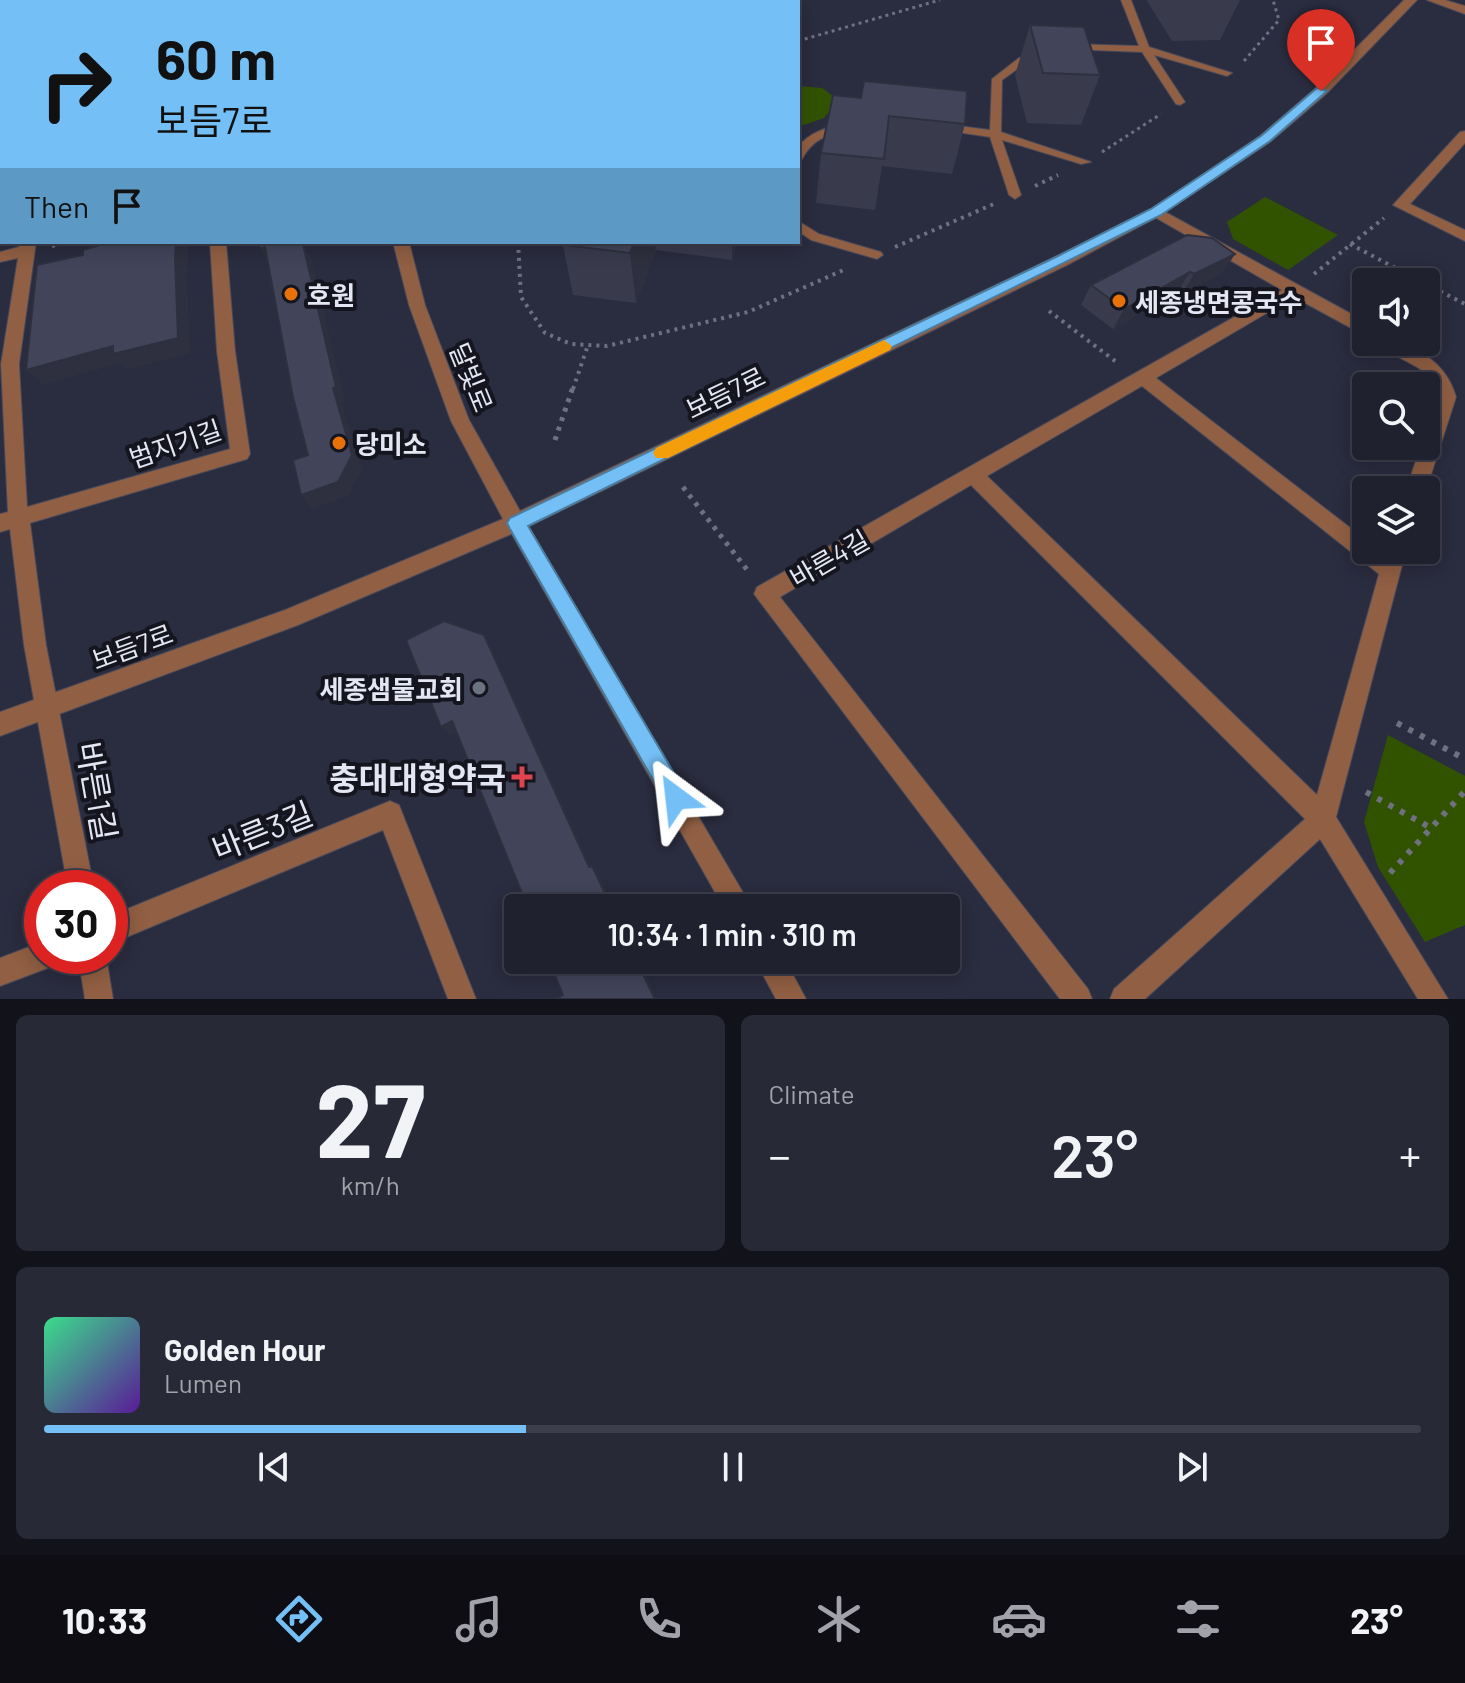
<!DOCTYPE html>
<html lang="en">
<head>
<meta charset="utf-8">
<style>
  body { margin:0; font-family:Barlow,"Noto Sans KR",sans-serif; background:#282937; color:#f1f3f6; height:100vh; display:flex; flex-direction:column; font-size:30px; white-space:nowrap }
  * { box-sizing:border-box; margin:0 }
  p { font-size:26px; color:#a2a3aa }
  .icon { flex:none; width:44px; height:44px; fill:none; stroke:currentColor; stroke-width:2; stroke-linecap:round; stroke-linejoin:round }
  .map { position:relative; height:999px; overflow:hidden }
  .panel { display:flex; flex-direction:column; gap:16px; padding:16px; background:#12121a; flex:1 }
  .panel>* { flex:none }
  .banner { position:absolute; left:0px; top:0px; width:800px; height:244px; box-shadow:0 4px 20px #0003,0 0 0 2px #3d3e4b; background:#74c0f6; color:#111; overflow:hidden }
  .fabs { position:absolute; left:1352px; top:268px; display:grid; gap:16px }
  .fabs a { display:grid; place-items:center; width:88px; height:88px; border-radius:8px; background:#20212f; box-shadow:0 4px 20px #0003,0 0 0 2px #3d3e4b; font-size:40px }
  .speed { position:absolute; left:24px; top:870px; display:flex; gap:16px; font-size:40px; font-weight:700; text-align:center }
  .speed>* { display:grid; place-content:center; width:104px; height:104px; border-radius:50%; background:#20212f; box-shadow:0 4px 20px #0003,0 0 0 2px #3d3e4b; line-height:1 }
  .speed .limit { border:12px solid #d22; background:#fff; color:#111 }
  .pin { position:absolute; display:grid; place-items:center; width:68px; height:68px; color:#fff; margin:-82px -34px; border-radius:50% 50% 50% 0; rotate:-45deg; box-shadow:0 0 8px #0007 }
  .pin .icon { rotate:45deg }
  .me { position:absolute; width:88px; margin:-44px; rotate:330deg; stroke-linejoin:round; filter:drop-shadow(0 0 6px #0008) }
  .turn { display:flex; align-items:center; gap:28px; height:168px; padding:0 24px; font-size:36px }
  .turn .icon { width:104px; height:104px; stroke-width:2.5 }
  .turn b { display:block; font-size:56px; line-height:68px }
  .then { display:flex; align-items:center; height:76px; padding:0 24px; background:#0003; gap:16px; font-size:30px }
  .big { font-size:60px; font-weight:600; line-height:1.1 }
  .panel .card { flex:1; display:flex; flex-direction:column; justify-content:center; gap:12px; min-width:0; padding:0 28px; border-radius:12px; background:#282937 }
  .panel .dial { align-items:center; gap:0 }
  .dial b { font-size:104px; line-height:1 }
  .song { display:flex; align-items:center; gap:24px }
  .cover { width:96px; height:96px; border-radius:12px; background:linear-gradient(135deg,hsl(150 70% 55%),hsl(270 70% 35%)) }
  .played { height:8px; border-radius:4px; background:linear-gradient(90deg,#74c0f6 35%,#3d3e4b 35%) }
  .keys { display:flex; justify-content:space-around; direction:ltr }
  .heat { display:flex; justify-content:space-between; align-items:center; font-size:44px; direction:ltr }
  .panel .tiles { flex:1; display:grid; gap:16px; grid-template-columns:1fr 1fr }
  .card:last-child { grid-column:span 2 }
  .trip { position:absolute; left:504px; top:894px; width:456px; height:80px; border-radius:8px; background:#20212f; box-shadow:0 4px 20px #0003,0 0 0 2px #3d3e4b; font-weight:600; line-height:80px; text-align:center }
  .tabs { display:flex; height:128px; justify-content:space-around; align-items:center; background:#0d0d13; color:#a2a3aa }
  .tabs .icon { width:56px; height:56px }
  .tabs .selected { color:#74c0f6 }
  .tabs b { font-size:36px; color:#f1f3f6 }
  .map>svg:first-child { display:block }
  .green { fill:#315300 }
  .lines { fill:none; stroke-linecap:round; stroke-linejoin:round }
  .service-casing { stroke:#484a5c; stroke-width:2 }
  .minor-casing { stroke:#484a5c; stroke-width:2 }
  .tertiary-casing { stroke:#484a5c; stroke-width:2 }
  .path-far3 { stroke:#6f7181; stroke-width:3; stroke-dasharray:3 4; stroke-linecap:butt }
  .path-far2 { stroke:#6f7181; stroke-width:4; stroke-dasharray:3 5; stroke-linecap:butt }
  .path-far1 { stroke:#6f7181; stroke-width:5; stroke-dasharray:4 6; stroke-linecap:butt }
  .path { stroke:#6f7181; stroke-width:6; stroke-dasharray:5 8; stroke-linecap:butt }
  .service { fill:#915f43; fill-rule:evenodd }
  .minor { fill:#915f43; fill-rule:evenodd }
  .tertiary { fill:#915f43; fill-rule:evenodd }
  .wall { fill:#393b4d }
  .shaded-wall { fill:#2e303f }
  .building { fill:#42455a; stroke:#2e303f; stroke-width:2 }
  .route { fill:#74c0f6; stroke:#4b7da0; stroke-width:2 }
  .slow { fill:#f59e0b }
  .food-dot { fill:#e8710a; stroke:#14151e; stroke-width:3 }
  .worship-dot { fill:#6b7280; stroke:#14151e; stroke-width:3 }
  .health-dot { fill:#e0444e; stroke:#14151e; stroke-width:3 }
  .labels { text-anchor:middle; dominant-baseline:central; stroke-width:8; stroke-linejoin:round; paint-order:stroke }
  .poi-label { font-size:26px; font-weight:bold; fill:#e4e6f3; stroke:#14151e; text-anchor:start }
  .street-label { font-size:26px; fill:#e4e6f3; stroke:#14151e }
  .near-poi-label { font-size:32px; font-weight:bold; fill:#e4e6f3; stroke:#14151e; text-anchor:end }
  .near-street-label { font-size:32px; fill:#e4e6f3; stroke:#14151e }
</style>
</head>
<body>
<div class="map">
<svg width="1465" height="999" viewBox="0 0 1465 999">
  <rect width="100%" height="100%" fill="#2a2c3f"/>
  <g class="green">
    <path d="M798,86L822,88L833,96V107L824,118L798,127Z"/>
    <path d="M1265,197L1338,235L1288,270L1233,239L1227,222Z"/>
    <path d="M1388,735L1465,776V925L1425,942L1378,867L1364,822Z"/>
  </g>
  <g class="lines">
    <defs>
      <g id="service">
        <path d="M539,0H555L537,2Z"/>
        <path d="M600,0H610L598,2Z"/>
        <path d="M1121,0H1131L1149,47L1232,73L1227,76L1154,55L1185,102L1180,105L1176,104L1142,52L1066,49V45L1069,44L1139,46Z"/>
        <path d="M1035,54L1040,57L1039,59L1027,62L1002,80L1001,132L1091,162L1081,164L1002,140L1021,195L1015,199L1009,195L990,137L943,130L938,127L943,124L990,130L992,79L1019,58Z"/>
        <path d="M844,125L849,128L848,130C826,135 813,139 802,159L798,160V147C810,132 826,127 844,125Z"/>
        <path d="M798,221L819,234L881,252L883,255L877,259L811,240L798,231Z"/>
      </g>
      <g id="minor">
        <rect x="255" y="0" width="12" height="2"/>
        <path d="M1427,0H1445L1465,6V14Z"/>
        <path d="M0,4H2L0,15Z"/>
        <path d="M0,79L2,80V88L0,87Z"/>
        <path d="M1465,131V143L1410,204L1465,230V241L1393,205L1460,132Z"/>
        <path d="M1156,207L1366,322V336L1294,297L1156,378L1366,540V550H1379L1384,554L1386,550H1406L1336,817L1448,999H1418L1320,839L1145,999H1110L1114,989L1305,819L971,485L780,597L1088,989L1092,999H1060L754,594L757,587L1282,290L1151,215V209ZM1142,386L1379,574L1317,795L987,476Z"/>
        <path d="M20,242H36L19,364L27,507L230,449L217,351L210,242H226L235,351L250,454L247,459L30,523L46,645L94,888H68L24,645L10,529L0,532V514L8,512L1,364L18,258L0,262V252L19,247Z"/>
        <path d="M1378,342C1413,342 1446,361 1456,397L1426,490H1406L1421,446H1426C1426,428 1438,413 1438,396C1438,366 1392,361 1378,342Z"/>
        <path d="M516,514L523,517L752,908H724L509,529L506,523L509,517Z"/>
        <path d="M390,801L399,805L476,999H448L383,830L110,944V916Z"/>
        <path d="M42,942V956H57L53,966L0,986V958Z"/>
        <path d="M78,956H106L113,999H85Z"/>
        <path d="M755,960H785L806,999H776Z"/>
      </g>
      <g id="tertiary">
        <path d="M384,0H396L383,2Z"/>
        <path d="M1404,0H1417L1326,94L1270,142L1161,215L1067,265L523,529L298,625L0,736V712L285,610L503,519L451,421L409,305L393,242H409L425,305L469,420L520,511L1055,257L1151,209L1260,136L1316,88Z"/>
      </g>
    </defs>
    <use href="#service" class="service-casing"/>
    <use href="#minor" class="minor-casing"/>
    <use href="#tertiary" class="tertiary-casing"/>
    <g class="path-far3">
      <path d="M798,41L940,0"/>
      <path d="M1244,61L1279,20L1273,0"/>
      <path d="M1102,152L1161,114"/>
    </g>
    <g class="path-far2">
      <path d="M1035,186L1058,175"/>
      <path d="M518,242L521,297L545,333L571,344L607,346L748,312L846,269"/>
      <path d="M1350,244L1422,282"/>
      <path d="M52,246L71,242"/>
      <path d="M895,247L996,203"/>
      <path d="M1314,274L1384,218"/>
      <path d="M1426,284L1465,304"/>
      <path d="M1049,311L1119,364"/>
      <path d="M573,389L588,345"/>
    </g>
    <g class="path-far1">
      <path d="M555,440L573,387"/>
      <path d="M683,487L748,571"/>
    </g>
    <g class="path">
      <path d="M1397,723L1465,759"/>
      <path d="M1366,792L1431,828"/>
      <path d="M1390,873L1465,791"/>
    </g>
    <use href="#service" class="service"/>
    <use href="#minor" class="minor"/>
    <use href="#tertiary" class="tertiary"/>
  </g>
  <g class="wall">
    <path d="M1147,0H1240L1220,40L1172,41L1147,1Z"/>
    <path d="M1030,25L1100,75L1081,125L1027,123L1015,75Z"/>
    <path d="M833,95L965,124L952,174L882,166L875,210L816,203L821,153Z"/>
    <path d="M1187,235L1223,273L1182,294L1178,291L1113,329L1081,305L1091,285Z"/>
    <path d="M564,242H737L732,260L656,250L636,303L573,295L563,245Z"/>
  </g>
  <g class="shaded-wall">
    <path d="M176,242H188L189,243L187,273L190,353L127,370L121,363L43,385L26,370L113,346L175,257Z"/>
    <path d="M297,242H303L304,246L312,260L345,402L342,403L362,470L348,496L312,509L301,495L333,388Z"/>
    <path d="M634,242H655L656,250L636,303L630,253Z"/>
    <path d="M732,242H737L732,260Z"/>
    <path d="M265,247L269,265L260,249Z"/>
    <path d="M1235,254L1223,273L1182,294L1194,274Z"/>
    <path d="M1190,272L1178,291L1113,329L1124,309Z"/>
    <path d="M484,635L491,647L594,873L589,867Z"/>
    <path d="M452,721L460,731L450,736L441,727Z"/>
    <path d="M592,866L597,871L614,908H612Z"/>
    <path d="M636,960H639L657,999H655Z"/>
  </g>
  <g class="building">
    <path d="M634,0H645L644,2H626Z"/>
    <path d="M1030,25L1084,27L1100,75L1043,73Z"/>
    <path d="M864,81L967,91L965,124L889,116L884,159L821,153L833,95L861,98Z"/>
    <path d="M1187,235L1212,238L1235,254L1194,274L1190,272L1124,309L1091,285Z"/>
    <path d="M110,242H176L175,257L178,338L113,354V346L26,370L37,265L83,255V250Z"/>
    <path d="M259,242H297L298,245L303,244L336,387L333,388L352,455L338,482L301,495L293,460L308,455L293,397L265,247L260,249Z"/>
    <path d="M564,242H634L630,253L563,245Z"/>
    <path d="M444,621L484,635L589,867L592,866L612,908H528L452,721L441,727L406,640Z"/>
    <path d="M549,960H636L655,999H556L563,995Z"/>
  </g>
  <path class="route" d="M1317,88L1327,91L1270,141L1161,215L528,526L684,790L687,798L684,806L676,809L668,806L510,529L507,523L510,518L1056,257L1151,209L1261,136Z"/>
  <path class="slow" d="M884,340L892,346L890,350L668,458H656L653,453L656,448Z"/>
  <g class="food-dot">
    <circle cx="291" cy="294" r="8"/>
    <circle cx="1119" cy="301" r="8"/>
    <circle cx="339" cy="443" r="8"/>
  </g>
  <circle class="worship-dot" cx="479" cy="688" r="8"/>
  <path class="health-dot" d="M518 765h8v8h8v8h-8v8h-8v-8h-8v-8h8z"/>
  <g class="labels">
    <g class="poi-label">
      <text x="307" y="294">호원</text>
      <text x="1135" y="301">세종냉면콩국수</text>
      <text x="355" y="443">당미소</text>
      <text x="463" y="688" text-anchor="end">세종샘물교회</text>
    </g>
    <g class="street-label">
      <text transform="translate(472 377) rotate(68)">달빛로</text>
      <text transform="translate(725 392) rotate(-26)">보듬7로</text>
      <text transform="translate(175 443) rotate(-19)">범지기길</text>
      <text transform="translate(829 558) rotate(-30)">바른4길</text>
      <text transform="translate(132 646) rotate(-20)">보듬7로</text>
    </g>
    <g class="near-poi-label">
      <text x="506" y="777">충대대형약국</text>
    </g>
    <g class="near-street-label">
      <text transform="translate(98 791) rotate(80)">바른1길</text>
      <text transform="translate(262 830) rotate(-22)">바른3길</text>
    </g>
  </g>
</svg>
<div class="fabs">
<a><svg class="icon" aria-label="sound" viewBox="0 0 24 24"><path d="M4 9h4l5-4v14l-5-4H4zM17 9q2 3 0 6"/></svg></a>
<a><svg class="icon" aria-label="search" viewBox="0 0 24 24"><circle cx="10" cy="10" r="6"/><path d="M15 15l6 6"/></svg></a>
<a><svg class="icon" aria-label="layers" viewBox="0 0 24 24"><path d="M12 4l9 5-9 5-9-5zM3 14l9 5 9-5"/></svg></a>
</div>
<div class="speed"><div class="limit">30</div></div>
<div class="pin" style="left:1321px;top:91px;background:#d93025"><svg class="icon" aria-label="arrive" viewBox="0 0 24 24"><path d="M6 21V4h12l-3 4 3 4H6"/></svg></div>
<svg class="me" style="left:676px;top:798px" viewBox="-20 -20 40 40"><path d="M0-17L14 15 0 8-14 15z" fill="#74c0f6" stroke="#fff" stroke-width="4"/></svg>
<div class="trip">10:34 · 1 min · 310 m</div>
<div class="banner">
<div class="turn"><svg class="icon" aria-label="right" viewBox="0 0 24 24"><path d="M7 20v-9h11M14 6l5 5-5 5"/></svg><div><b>60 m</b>보듬7로</div></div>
<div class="then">Then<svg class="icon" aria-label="arrive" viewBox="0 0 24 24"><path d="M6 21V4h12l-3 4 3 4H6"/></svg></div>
</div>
</div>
<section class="panel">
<div class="tiles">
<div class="card dial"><b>27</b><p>km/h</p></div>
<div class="card"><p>Climate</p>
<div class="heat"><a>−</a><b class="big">23°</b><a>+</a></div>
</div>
<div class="card">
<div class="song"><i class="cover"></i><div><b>Golden Hour</b><p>Lumen</p></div></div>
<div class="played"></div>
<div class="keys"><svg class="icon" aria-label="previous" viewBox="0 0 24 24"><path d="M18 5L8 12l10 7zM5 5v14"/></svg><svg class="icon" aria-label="pause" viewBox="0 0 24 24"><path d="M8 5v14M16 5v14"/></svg><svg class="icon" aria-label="next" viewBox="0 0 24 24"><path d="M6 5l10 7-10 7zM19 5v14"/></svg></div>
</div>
</div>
</section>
<nav class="tabs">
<b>10:33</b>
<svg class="icon selected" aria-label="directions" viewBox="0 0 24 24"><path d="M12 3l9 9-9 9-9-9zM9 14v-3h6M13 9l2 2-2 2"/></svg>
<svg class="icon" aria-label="music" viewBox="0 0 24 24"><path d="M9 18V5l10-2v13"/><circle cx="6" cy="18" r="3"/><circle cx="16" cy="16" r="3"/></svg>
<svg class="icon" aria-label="phone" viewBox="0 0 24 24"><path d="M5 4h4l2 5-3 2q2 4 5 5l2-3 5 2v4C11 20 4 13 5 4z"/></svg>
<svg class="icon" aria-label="climate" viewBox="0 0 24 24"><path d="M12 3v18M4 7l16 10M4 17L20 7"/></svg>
<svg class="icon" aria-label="car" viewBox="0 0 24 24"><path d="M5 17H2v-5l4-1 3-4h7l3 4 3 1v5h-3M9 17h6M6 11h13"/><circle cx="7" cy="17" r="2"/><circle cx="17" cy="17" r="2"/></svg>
<svg class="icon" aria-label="filters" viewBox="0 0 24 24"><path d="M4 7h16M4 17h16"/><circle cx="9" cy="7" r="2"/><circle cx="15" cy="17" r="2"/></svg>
<b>23°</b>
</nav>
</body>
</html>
